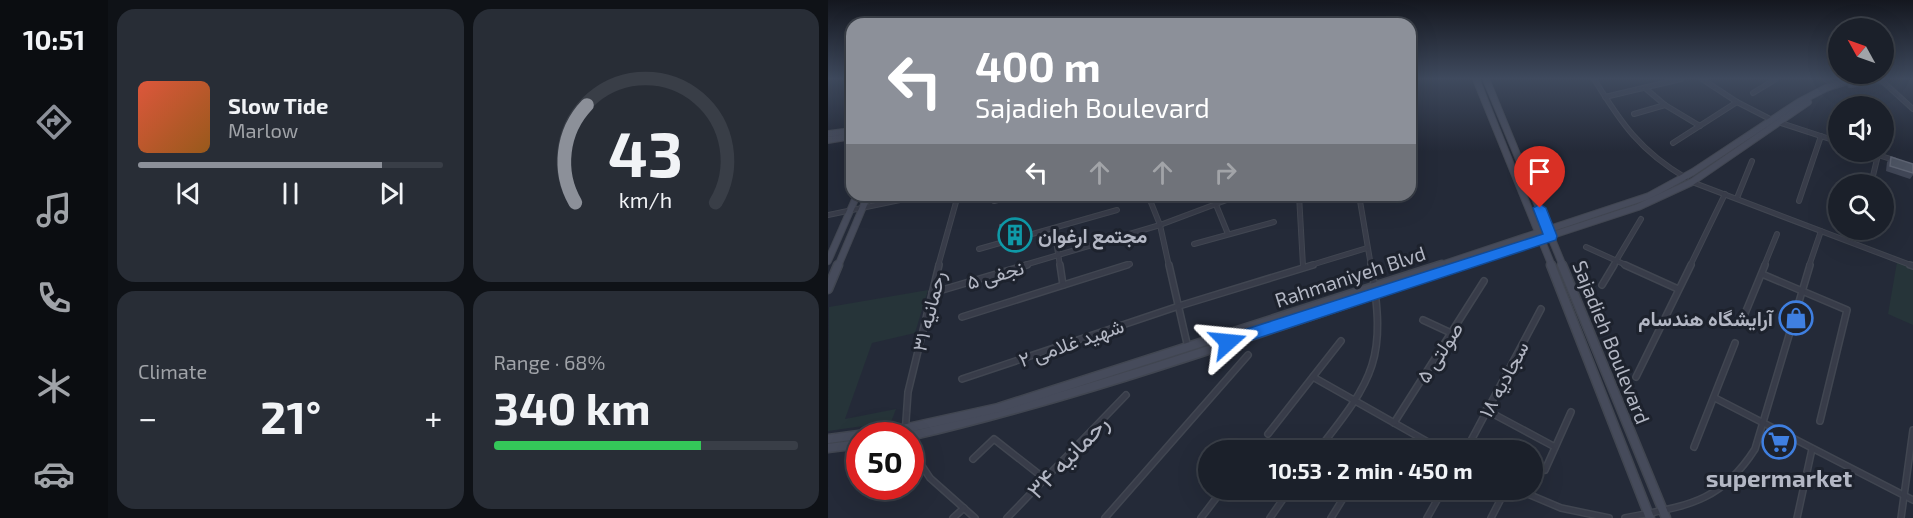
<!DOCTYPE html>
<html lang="en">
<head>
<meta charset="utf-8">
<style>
  body { margin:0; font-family:"Exo 2",Vazirmatn,sans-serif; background:#282d36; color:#f1f3f6; height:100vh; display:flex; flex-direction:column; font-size:22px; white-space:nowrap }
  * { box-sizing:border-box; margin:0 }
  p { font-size:20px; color:#a0a3a8 }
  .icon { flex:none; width:33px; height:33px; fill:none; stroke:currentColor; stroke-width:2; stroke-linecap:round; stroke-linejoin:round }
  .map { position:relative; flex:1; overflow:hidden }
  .details { display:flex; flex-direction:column; gap:9px; padding:9px; background:#0f1217; width:720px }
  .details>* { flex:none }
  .top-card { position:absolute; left:18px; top:18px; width:570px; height:183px; border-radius:18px; box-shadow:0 6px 24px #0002,0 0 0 2px #393e47; background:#8c9099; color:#fff; overflow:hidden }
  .needle { width:39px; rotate:310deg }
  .controls { position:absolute; left:1000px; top:18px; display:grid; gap:12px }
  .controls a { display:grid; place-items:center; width:66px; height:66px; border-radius:50%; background:#1b202a; box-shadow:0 6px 24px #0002,0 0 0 2px #393e47; font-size:30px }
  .speed { position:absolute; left:18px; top:422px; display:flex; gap:12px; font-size:30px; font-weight:700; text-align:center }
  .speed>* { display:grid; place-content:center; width:78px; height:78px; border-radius:50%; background:#1b202a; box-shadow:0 6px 24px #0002,0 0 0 2px #393e47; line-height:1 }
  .speed .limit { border:9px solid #d22; background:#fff; color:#111 }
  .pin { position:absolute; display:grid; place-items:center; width:51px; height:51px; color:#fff; margin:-62px -26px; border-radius:50% 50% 50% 0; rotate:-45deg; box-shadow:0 0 6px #0007 }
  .pin .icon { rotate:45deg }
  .me { position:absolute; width:66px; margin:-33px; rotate:72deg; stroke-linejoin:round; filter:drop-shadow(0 0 4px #0008) }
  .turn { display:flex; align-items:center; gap:21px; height:126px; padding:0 30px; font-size:27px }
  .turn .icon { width:78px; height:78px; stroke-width:2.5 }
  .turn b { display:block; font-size:42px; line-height:51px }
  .lanes { display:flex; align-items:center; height:57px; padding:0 30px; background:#0003; justify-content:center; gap:30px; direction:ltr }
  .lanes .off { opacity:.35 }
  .big { font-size:45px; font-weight:700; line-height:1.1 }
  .details .card { flex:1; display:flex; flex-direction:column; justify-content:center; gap:9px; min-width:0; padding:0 21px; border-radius:18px; background:#282d36 }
  .details .dial { align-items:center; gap:0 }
  .dial svg { height:156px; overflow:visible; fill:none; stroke:#393e47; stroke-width:7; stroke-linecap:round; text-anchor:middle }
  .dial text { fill:#f1f3f6; stroke:none }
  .song { display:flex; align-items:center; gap:18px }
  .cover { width:72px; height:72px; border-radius:9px; background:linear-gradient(135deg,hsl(10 70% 55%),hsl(30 70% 35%)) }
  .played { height:6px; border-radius:3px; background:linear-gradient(90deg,#8c9099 80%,#393e47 80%) }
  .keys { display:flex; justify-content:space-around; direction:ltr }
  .heat { display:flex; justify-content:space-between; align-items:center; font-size:33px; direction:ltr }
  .charge { height:9px; border-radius:4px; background:linear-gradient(90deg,#34c759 68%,#393e47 0) }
  .details .tiles { flex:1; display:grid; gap:9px; grid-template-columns:repeat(2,1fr) }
  .trip { position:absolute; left:370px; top:440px; width:345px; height:60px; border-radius:30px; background:#1b202a; box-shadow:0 6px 24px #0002,0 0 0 2px #393e47; font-weight:700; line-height:60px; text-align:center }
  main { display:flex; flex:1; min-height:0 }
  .tab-bar { display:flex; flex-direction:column; width:108px; justify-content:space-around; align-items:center; background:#0b0d11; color:#a0a3a8 }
  .tab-bar .icon { width:42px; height:42px }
  .tab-bar .selected { color:#8c9099 }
  .tab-bar b { font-size:27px; color:#f1f3f6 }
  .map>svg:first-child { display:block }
  .green { fill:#263439 }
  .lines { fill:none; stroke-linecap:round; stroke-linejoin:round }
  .minor-far1-casing { stroke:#414651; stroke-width:6 }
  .minor-casing { stroke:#414651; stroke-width:8 }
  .secondary-far1-casing { stroke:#414651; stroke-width:8 }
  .secondary-casing { stroke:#414651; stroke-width:11 }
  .minor-far1 { stroke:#383c49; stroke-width:4 }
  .minor { stroke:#383c49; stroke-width:5 }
  .secondary-far1 { stroke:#464b5b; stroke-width:6 }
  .secondary { stroke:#464b5b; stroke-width:8 }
  .wall { fill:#404656 }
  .shaded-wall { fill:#2f3645 }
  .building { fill:#4c5362; stroke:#5c6271; stroke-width:1.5 }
  .route { fill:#1a73e8; stroke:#114b97; stroke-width:1.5 }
  .labels { text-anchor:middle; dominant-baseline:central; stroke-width:6; stroke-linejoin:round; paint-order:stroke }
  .poi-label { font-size:20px; font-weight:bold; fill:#b3b7c4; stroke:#1d222d; text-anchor:start }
  .street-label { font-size:20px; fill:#b3b7c4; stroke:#1d222d }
  .near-street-label { font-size:24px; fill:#b3b7c4; stroke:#1d222d }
  .near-poi-label { font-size:24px; font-weight:bold; fill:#b3b7c4; stroke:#1d222d }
</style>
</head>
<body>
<main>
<nav class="tab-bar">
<b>10:51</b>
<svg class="icon selected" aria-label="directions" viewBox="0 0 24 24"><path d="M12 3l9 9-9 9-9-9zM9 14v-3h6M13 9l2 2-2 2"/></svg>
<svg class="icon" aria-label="music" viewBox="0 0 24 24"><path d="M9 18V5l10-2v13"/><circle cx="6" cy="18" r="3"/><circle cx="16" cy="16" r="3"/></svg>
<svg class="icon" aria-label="phone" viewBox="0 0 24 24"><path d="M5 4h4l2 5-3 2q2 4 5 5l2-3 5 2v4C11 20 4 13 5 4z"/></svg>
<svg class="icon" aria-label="climate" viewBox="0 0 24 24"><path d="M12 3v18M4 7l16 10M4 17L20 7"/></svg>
<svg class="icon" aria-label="car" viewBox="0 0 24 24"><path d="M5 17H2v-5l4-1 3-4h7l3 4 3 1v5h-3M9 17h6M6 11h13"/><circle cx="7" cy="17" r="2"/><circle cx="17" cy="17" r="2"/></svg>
</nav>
<section class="details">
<div class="tiles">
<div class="card">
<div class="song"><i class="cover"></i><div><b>Slow Tide</b><p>Marlow</p></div></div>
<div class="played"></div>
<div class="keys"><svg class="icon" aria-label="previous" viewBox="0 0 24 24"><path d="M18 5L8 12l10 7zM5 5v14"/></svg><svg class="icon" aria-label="pause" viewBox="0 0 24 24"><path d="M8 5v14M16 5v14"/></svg><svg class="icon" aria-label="next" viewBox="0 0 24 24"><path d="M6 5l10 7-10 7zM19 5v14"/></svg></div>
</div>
<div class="card dial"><svg viewBox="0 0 100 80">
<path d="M14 69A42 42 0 1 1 86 69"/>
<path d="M14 69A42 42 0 0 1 20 19" stroke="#8c9099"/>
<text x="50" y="56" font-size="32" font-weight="700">43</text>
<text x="50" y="72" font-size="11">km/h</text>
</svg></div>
<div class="card"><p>Climate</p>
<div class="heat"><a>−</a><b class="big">21°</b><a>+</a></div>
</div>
<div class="card"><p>Range · 68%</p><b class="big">340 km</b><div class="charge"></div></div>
</div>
</section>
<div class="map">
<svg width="1085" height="518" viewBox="0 0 1085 518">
  <rect width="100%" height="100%" fill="#242a38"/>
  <g class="green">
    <path d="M1069,262L1085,268V325L1060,314Z"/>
    <path d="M100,290L87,333L44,343L17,419L68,409L63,422L0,431L1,307Z"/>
  </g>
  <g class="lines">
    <defs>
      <g id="minor-far1">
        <path d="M766,79C793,123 812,151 858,178"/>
        <path d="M874,79L909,102L944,120"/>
        <path d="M997,79L1006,84"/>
        <path d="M1052,79L1085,109"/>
        <path d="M817,88L837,105L872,126"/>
        <path d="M925,93L948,79"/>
        <path d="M777,97L853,79"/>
        <path d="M806,114L837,105"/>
        <path d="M950,122L1011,142"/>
        <path d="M845,143L909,102"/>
        <path d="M1040,152L1066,160"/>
        <path d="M864,182L1085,266"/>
        <path d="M1043,184L1050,155"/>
        <path d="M320,195L332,225L341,266"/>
        <path d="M384,195L400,234"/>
        <path d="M471,195L475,266"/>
        <path d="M531,195L543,266"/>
        <path d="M909,198L924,161"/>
        <path d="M166,201L188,195"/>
        <path d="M971,201L993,136"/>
        <path d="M0,215L96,195"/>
        <path d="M226,228L232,266"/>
        <path d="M366,244L446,222"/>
        <path d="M758,247L800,266"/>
        <path d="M151,249L289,210"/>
        <path d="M110,266L130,195"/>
        <path d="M193,266L332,225L412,195"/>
        <path d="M295,266L302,264"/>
        <path d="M480,266L539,248"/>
        <path d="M785,266L813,219"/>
        <path d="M862,266L897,194"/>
        <path d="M936,266L949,234"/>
        <path d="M981,266L993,231"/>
      </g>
      <g id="minor">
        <path d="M232,265L235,285"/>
        <path d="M341,265L360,348"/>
        <path d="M797,265L850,289"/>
        <path d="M1082,265L1085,266"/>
        <path d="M934,274L1019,310L992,421"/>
        <path d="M774,285L786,265"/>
        <path d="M104,293L199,265"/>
        <path d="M916,316L937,265"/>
        <path d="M134,317L299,265"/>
        <path d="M595,320L623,333"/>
        <path d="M485,377L614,450"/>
        <path d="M808,377L863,265"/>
        <path d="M134,379L351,306L485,265"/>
        <path d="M887,398L1085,500"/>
        <path d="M658,410L727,447"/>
        <path d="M566,423L656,281"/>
        <path d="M440,434L513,341"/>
        <path d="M77,435L80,392L111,265"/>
        <path d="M866,447L907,343"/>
        <path d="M82,448L102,478L147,518"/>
        <path d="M490,450C547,378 559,358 543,265"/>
        <path d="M638,450L713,309"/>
        <path d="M145,459L166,439L217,479"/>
        <path d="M717,470L743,412"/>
        <path d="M688,489L733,508L781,518"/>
        <path d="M125,518L136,508"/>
        <path d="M179,518L298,395"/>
        <path d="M277,518L420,355"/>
        <path d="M373,518L395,489"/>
        <path d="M442,518L462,489"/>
        <path d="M503,518L521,489"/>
        <path d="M599,518L613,493"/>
        <path d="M663,518L678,489"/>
        <path d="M797,518C856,506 892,504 927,449L982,265"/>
        <path d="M969,518L984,449"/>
        <path d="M1073,518L1085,430"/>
      </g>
      <g id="secondary-far1">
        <path d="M648,79L724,266"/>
        <path d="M658,79L735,266"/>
        <path d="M1023,84L1045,79"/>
        <path d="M0,134L24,131"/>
        <path d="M0,140L24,136"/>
        <path d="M0,261L29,195"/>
        <path d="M10,266L40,195"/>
        <path d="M610,266L821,196L865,172L971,102L998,88L1027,79"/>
        <path d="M630,266L810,207L864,182L980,102"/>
      </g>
      <g id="secondary">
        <path d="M723,265L822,518"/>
        <path d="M734,265L838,518"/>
        <path d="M0,289L10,265"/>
        <path d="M82,436C270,392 452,325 635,265"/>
        <path d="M0,439L75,429L170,408L614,265"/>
        <path d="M0,448L32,444"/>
      </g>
    </defs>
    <use href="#minor-far1" class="minor-far1-casing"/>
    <use href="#minor" class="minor-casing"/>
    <use href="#secondary-far1" class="secondary-far1-casing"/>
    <use href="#secondary" class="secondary-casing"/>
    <use href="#minor-far1" class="minor-far1"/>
    <use href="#minor" class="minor"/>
    <use href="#secondary-far1" class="secondary-far1"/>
    <use href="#secondary" class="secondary"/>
  </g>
  <path class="wall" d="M1063,157L1085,164V175L1082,179L1058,171L1059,162Z"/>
  <path class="shaded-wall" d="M189,219L195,229V232L179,237L172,227Z"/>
  <g class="building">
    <path d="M1063,157L1085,164V173L1062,166Z"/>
    <path d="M189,219V223L172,227V225Z"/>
  </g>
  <linearGradient id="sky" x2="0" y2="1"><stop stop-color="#14171f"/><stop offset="0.52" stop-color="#3f4a5e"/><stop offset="1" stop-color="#3f4a5e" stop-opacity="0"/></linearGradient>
  <rect width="1085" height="151" fill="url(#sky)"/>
  <path class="route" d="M712,204L718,208L729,236L728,240L400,348L393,342L400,335L715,234L705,208Z"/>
  <defs>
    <symbol id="building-ring" viewBox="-11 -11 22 22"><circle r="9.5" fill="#1d222d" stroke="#0f9aa8" stroke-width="1.5"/><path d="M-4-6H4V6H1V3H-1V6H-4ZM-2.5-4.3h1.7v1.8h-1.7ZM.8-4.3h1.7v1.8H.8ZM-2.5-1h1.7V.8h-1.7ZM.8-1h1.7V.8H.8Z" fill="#0f9aa8"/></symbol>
    <symbol id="shop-ring" viewBox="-11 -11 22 22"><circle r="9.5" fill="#1d222d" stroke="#3f7fe0" stroke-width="1.5"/><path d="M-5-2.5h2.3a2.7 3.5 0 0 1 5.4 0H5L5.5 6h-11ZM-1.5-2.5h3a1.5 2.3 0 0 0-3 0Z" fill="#3f7fe0"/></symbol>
    <symbol id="supermarket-ring" viewBox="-11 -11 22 22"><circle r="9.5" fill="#1d222d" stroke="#3f7fe0" stroke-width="1.5"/><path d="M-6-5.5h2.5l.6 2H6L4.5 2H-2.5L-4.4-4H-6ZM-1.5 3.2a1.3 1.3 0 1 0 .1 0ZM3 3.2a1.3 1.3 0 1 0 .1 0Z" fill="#3f7fe0"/></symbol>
  </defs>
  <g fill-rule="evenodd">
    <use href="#building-ring" x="168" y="216" width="38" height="38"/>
    <use href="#shop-ring" x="949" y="299" width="38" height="38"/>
    <use href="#supermarket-ring" x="932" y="423" width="38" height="38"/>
  </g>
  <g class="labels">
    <g class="poi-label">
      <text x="210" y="235">مجتمع ارغوان</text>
      <text x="945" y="318" text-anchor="end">آرایشگاه هندسام</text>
    </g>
    <g class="street-label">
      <text transform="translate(167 274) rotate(-16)">نجفی ۵</text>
      <text transform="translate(522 276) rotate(-18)">Rahmaniyeh Blvd</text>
      <text transform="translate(100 311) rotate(-76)">رحمانیه ۳۱</text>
      <text transform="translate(243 342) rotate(-19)">شهید غلامی ۲</text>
      <text transform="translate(784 342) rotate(68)">Sajadieh Boulevard</text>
      <text transform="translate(611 352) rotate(-57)">صولتی ۵</text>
      <text transform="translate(675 379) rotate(-62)">سجادیه ۱۸</text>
    </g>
    <g class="near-street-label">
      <text transform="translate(239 456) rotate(-46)">رحمانیه ۳۴</text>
    </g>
    <g class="near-poi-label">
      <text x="951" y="477">supermarket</text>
    </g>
  </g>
</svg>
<div class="controls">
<a><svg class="needle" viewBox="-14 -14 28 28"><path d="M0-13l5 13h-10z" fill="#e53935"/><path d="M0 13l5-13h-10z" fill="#a0a3a8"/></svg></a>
<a><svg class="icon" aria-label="sound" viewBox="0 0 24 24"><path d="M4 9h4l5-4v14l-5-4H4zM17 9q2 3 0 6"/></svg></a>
<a><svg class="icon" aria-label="search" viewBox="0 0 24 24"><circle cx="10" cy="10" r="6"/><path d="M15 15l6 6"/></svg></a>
</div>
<div class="speed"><div class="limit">50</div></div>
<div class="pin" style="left:712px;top:208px;background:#d93025"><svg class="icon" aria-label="arrive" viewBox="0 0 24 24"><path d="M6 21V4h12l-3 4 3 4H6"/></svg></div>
<svg class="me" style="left:400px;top:342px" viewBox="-20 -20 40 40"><path d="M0-17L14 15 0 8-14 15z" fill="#1a73e8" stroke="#fff" stroke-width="4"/></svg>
<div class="trip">10:53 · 2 min · 450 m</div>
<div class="top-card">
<div class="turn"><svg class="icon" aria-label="left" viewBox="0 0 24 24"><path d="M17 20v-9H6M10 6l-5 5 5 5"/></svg><div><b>400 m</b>Sajadieh Boulevard</div></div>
<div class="lanes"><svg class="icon" aria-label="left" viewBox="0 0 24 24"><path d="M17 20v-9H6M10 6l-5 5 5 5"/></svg><svg class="icon off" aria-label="ahead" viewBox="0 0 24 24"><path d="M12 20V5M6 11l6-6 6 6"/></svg><svg class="icon off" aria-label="ahead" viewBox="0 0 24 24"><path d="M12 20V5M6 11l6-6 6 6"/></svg><svg class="icon off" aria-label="right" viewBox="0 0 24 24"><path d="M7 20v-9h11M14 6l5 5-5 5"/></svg></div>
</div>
</div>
</main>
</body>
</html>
